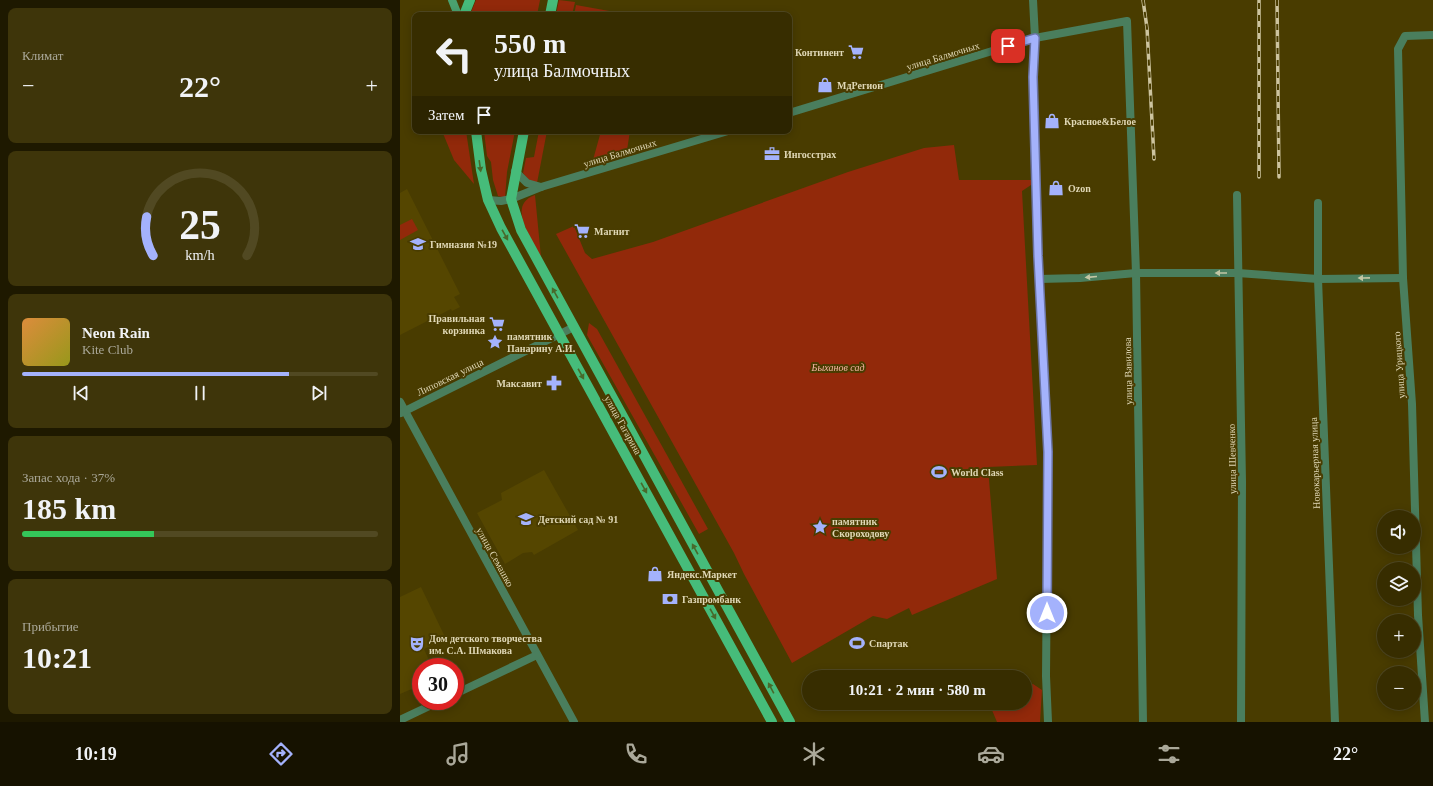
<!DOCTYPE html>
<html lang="ru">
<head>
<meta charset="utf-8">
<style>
  body { margin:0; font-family:Georgia,serif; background:#3e350a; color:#f1f3f6; height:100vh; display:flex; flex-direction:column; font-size:15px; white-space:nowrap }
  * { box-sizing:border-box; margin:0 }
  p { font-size:13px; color:#aaa899 }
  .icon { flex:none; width:22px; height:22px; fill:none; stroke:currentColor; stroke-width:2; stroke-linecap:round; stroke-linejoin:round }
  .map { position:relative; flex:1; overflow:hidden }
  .panel { display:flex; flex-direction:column; gap:8px; padding:8px; background:#1e1900; width:400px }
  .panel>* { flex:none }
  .top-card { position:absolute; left:12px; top:12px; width:380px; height:122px; border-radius:8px; box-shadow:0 2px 10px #0003,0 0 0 1px #514922; background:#372d00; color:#f1f3f6; overflow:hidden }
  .tools { position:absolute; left:977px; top:510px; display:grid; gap:8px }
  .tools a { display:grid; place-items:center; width:44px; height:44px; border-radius:50%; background:#372d00; box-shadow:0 2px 10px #0003,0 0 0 1px #514922; font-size:20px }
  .speed { position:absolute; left:12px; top:658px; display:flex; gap:8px; font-size:20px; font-weight:700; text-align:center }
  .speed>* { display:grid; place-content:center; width:52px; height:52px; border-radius:50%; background:#372d00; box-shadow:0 2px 10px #0003,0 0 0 1px #514922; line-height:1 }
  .speed .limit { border:6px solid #d22; background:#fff; color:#111 }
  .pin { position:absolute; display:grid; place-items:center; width:34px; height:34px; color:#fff; margin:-17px; border-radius:8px; box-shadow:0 2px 6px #0006 }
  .me { position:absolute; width:44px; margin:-22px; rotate:0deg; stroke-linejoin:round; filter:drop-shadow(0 0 3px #0008) }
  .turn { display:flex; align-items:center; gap:14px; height:84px; padding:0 16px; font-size:18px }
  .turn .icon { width:52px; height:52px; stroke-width:2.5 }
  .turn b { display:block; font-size:28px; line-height:34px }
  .then { display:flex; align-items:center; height:38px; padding:0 16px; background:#0003; gap:8px; font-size:15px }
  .big { font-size:30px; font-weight:600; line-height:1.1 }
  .panel .tile { flex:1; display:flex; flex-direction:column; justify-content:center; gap:6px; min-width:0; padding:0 14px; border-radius:8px; background:#3e350a }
  .panel .dial { align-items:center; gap:0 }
  .dial svg { height:104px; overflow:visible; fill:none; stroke:#514922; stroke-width:7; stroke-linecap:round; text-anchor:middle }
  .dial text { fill:#f1f3f6; stroke:none }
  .song { display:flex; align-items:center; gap:12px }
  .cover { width:48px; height:48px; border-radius:6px; background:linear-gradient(135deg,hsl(30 70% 55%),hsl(60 70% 35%)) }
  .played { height:4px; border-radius:2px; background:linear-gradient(90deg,#a4b2fc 75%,#514922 75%) }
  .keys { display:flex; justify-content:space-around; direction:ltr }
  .heat { display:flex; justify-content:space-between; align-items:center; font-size:22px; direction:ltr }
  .charge { height:6px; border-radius:3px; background:linear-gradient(90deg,#34c759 37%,#514922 0) }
  .trip { position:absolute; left:402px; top:670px; width:230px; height:40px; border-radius:20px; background:#372d00; box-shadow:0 2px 10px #0003,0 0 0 1px #514922; font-weight:600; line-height:40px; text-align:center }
  .tabs { display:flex; height:64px; justify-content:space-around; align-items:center; background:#161200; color:#aaa899 }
  .tabs .icon { width:28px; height:28px }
  .tabs .on { color:#a4b2fc }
  .tabs b { font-size:18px; color:#f1f3f6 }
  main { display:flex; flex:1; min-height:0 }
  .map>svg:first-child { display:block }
  .built { fill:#554600 }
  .green { fill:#92290a }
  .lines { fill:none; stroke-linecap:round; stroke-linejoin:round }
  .street { stroke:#4a7e5d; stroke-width:8 }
  .secondary { stroke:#4aa16e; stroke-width:8 }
  .primary { stroke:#46bc7a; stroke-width:10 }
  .rail-casing { stroke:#cdc49f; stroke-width:3.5 }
  .rail { stroke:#493c00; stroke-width:2; stroke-dasharray:6; stroke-linecap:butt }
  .oneway { fill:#48692b }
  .oneway2 { fill:#c2c6a4 }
  .route-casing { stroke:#6b74a4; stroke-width:10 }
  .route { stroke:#a4b2fc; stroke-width:7 }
  .labels { text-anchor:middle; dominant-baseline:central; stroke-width:4; stroke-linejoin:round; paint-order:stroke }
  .poi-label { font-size:10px; font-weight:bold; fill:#e0d8b6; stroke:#493c00; text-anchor:start }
  .street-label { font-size:10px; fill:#e0d8b6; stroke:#493c00 }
  .park-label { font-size:10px; font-style:italic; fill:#f8b7a6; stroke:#493c00 }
</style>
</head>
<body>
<main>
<section class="panel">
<div class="tile"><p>Климат</p>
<div class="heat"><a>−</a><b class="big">22°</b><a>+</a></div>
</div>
<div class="tile dial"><svg viewBox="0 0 100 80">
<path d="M14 69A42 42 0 1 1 86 69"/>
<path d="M14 69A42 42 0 0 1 9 39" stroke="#a4b2fc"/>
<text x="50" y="56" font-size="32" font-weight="700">25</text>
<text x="50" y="72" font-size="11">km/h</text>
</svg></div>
<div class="tile">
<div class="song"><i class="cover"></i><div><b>Neon Rain</b><p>Kite Club</p></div></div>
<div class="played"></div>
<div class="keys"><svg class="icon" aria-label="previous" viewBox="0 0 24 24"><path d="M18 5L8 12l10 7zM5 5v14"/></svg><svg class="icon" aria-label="pause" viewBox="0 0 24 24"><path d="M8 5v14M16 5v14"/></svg><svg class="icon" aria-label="next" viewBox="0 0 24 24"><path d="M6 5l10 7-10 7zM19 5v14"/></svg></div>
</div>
<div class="tile"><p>Запас хода · 37%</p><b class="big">185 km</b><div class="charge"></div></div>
<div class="tile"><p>Прибытие</p><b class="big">10:21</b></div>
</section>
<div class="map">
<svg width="1033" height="722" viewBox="0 0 1033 722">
  <rect width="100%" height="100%" fill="#493c00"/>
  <g class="built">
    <path d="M7,189L60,294L54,297L60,307L52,311L51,309L0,335V193Z"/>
    <path d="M144,470L178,530L134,555L132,552L123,553L105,564L77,513L102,500L101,493Z"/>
    <path d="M21,587L46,639L24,649L32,667H21V685L0,694V597Z"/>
  </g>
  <g class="green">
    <path d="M76,0H140L137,15H70Z"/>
    <path d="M159,0L175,2L172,15H156Z"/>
    <path d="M176,5L226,14L230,15H174Z"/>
    <path d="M42,131H66L74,184L54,160Z"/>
    <path d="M84,131H115L107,172L105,198L98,196L93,180L91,162L87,156Z"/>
    <path d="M139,131H147L137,183L129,180L123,173L126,158L134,157Z"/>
    <path d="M201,131H230L227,150L193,160Z"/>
    <path d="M554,145L559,180H631V185L622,191L637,465L588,467L597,579L512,615L509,608L487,619L473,616L392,663L344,574L334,553L156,234L174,226L185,253L192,259L253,242L448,172L524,148Z"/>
    <path d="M135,195L141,257C132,239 106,205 135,195Z"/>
    <path d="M12,219L18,230L0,240V225Z"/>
    <path d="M189,323L197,329L308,529L299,534L187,335Z"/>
    <path d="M633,684L642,690L640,722H597L589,703H625V687Z"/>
  </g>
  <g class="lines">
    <g class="street">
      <path d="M633,0L635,38L633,77L638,256L648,452L646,676L648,722"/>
      <path d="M389,113L635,38L727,21L736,273L743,722"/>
      <path d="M115,171L127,183L141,187"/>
      <path d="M837,195L842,482L841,722"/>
      <path d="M88,200L101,201L111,199L141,187L328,131"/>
      <path d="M918,203V279L935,722"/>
      <path d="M639,279L680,278L736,273H838L918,279L1003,278"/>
      <path d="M0,402L174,722"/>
      <path d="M1,413L174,327"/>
      <path d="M55,694L137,655"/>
      <path d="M0,720L40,701"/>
      <path d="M1025,722L1018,615L1012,404L1003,278L998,49L1005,36L1033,35"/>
    </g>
    <path class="secondary" d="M52,0L58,15"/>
    <g class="primary">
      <path d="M64,15L70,0"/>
      <path d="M150,15L153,0"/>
      <path d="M76,131L81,170L88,200L101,228L372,722"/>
      <path d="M124,131L111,199L121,230L390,722"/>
    </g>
    <defs>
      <g id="rail">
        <path d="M743,0L747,28L754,159"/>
        <path d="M877,0L879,177"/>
        <path d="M859,177V0"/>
      </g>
    </defs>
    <use href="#rail" class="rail-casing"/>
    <use href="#rail" class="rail"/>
  </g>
  <defs><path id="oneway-solid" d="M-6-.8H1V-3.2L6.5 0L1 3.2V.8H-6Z"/></defs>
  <g class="oneway">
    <use href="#oneway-solid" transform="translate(80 166) rotate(82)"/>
    <use href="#oneway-solid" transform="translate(105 235) rotate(61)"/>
    <use href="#oneway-solid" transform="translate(155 293) rotate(-119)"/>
    <use href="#oneway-solid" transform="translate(181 374) rotate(61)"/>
    <use href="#oneway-solid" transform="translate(244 488) rotate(61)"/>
    <use href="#oneway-solid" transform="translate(295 549) rotate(-119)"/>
    <use href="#oneway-solid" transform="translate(313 614) rotate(61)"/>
    <use href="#oneway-solid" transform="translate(371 688) rotate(-118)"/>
  </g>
  <g class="oneway2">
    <use href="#oneway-solid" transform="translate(821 273) rotate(180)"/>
    <use href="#oneway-solid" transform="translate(691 277) rotate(175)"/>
    <use href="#oneway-solid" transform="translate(964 278) rotate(179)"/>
  </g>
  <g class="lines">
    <defs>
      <path id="route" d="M608,46L635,38L633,77L638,256L648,452L647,613"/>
    </defs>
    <use href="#route" class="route-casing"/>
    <use href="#route" class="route"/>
  </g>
  <defs>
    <symbol id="supermarket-bare" viewBox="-9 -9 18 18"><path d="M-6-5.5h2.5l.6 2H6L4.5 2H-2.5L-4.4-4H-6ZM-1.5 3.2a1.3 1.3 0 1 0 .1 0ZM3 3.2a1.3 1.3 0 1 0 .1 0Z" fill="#a4b2fc" stroke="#493c00" stroke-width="2.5" paint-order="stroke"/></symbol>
    <symbol id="shop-bare" viewBox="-9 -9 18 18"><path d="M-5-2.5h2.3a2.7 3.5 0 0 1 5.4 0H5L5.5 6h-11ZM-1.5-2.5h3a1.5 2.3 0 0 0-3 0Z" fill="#a4b2fc" stroke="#493c00" stroke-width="2.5" paint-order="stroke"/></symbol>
    <symbol id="office-bare" viewBox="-9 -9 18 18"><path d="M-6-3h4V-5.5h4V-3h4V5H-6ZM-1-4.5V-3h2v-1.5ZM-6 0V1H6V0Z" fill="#a4b2fc" stroke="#493c00" stroke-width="2.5" paint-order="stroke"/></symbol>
    <symbol id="school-bare" viewBox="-9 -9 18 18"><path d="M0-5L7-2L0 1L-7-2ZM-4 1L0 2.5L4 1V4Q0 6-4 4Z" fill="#a4b2fc" stroke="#493c00" stroke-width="2.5" paint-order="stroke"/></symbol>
    <symbol id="sight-bare" viewBox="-9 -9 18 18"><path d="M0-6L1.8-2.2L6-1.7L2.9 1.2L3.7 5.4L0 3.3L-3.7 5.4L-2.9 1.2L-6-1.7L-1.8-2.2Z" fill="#a4b2fc" stroke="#493c00" stroke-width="2.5" paint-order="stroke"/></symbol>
    <symbol id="pharmacy-bare" viewBox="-9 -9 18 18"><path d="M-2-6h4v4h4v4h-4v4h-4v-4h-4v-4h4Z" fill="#a4b2fc" stroke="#493c00" stroke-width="2.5" paint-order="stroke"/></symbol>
    <symbol id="stadium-bare" viewBox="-9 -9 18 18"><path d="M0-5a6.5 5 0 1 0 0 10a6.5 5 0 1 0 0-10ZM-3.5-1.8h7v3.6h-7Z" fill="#a4b2fc" stroke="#493c00" stroke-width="2.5" paint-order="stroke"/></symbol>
    <symbol id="bank-bare" viewBox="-9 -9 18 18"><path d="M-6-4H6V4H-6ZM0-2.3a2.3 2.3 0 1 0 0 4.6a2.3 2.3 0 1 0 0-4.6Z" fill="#a4b2fc" stroke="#493c00" stroke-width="2.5" paint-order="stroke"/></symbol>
    <symbol id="theatre-bare" viewBox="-9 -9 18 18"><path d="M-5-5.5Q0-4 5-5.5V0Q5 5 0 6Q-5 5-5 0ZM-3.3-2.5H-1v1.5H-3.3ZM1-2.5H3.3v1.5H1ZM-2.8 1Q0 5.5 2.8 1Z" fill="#a4b2fc" stroke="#493c00" stroke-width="2.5" paint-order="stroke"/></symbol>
  </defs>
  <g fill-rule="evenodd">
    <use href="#supermarket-bare" x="445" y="41" width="22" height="22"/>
    <use href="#shop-bare" x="414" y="74" width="22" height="22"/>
    <use href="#shop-bare" x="641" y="110" width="22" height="22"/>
    <use href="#office-bare" x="361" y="143" width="22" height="22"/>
    <use href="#shop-bare" x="645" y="177" width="22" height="22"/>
    <use href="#supermarket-bare" x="171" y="220" width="22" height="22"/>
    <use href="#school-bare" x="7" y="233" width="22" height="22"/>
    <use href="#supermarket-bare" x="86" y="313" width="22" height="22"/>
    <use href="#sight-bare" x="84" y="331" width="22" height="22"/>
    <use href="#pharmacy-bare" x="143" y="372" width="22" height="22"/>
    <use href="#stadium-bare" x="528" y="461" width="22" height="22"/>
    <use href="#school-bare" x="115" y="508" width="22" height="22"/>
    <use href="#sight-bare" x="409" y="516" width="22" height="22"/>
    <use href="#shop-bare" x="244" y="563" width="22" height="22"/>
    <use href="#bank-bare" x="259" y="588" width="22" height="22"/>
    <use href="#stadium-bare" x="446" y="632" width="22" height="22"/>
    <use href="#theatre-bare" x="6" y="633" width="22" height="22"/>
  </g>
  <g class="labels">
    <g class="poi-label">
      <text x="444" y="52" text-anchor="end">Континент</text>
      <text x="437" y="85">МдРегион</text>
      <text x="664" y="121">Красное&amp;Белое</text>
      <text x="384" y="154">Ингосстрах</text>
      <text x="668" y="188">Ozon</text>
      <text x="194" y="231">Магнит</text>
      <text x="30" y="244">Гимназия №19</text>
      <text x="85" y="318" text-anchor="end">Правильная<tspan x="85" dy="12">корзинка</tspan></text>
      <text x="107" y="336">памятник<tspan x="107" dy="12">Панарину А.И.</tspan></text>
      <text x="142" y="383" text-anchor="end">Максавит</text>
      <text x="551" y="472">World Class</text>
      <text x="138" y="519">Детский сад № 91</text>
      <text x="432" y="521">памятник<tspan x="432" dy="12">Скороходову</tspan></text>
      <text x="267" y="574">Яндекс.Маркет</text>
      <text x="282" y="599">Газпромбанк</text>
      <text x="29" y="638">Дом детского творчества<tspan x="29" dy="12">им. С.А. Шмакова</tspan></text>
      <text x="469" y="643">Спартак</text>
    </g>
    <g class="street-label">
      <text transform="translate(543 56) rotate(-17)">улица Балмочных</text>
      <text transform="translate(220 153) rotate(-17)">улица Балмочных</text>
      <text transform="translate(999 365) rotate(-94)">улица Урицкого</text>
      <text transform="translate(728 371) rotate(-91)">улица Вавилова</text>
      <text transform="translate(50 377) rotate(-26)">Липовская улица</text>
      <text transform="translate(223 425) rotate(61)">улица Гагарина</text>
      <text transform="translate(832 459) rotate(-91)">улица Шевченко</text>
      <text transform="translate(915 463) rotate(-92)">Новокарьерная улица</text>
      <text transform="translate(95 557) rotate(61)">улица Семашко</text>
    </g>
    <g class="park-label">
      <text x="438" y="367">Быханов сад</text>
    </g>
  </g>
</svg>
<div class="tools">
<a><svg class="icon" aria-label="sound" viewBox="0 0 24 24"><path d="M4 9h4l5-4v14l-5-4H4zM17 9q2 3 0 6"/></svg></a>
<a><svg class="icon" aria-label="layers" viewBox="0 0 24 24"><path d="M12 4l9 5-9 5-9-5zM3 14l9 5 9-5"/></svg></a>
<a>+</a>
<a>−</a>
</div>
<div class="speed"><div class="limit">30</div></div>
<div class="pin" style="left:608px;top:46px;background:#d93025"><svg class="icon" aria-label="arrive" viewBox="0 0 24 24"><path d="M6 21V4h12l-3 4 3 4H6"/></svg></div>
<svg class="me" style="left:647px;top:613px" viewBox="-20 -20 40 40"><circle r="17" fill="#a4b2fc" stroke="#fff" stroke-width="3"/><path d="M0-11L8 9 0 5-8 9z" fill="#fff"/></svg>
<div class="trip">10:21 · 2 мин · 580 m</div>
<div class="top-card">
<div class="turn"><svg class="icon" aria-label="left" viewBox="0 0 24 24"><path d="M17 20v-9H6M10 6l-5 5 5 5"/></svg><div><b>550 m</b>улица Балмочных</div></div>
<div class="then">Затем<svg class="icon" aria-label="arrive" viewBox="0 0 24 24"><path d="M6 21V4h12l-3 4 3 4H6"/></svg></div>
</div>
</div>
</main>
<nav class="tabs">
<b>10:19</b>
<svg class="icon on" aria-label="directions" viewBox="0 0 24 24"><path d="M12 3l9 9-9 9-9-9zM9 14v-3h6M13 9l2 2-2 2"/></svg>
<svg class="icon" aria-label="music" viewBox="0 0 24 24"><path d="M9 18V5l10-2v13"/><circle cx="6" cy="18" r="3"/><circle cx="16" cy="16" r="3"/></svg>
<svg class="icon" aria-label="phone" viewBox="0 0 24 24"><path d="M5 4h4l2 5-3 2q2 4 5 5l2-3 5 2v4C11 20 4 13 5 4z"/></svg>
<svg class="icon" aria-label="climate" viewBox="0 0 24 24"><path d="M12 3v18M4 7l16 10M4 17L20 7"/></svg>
<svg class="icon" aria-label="car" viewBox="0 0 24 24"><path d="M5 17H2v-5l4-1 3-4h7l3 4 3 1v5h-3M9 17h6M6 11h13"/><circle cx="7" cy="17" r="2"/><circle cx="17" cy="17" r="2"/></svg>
<svg class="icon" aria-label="filters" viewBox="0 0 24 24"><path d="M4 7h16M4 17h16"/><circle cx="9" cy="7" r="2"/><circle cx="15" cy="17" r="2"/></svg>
<b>22°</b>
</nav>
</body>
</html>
